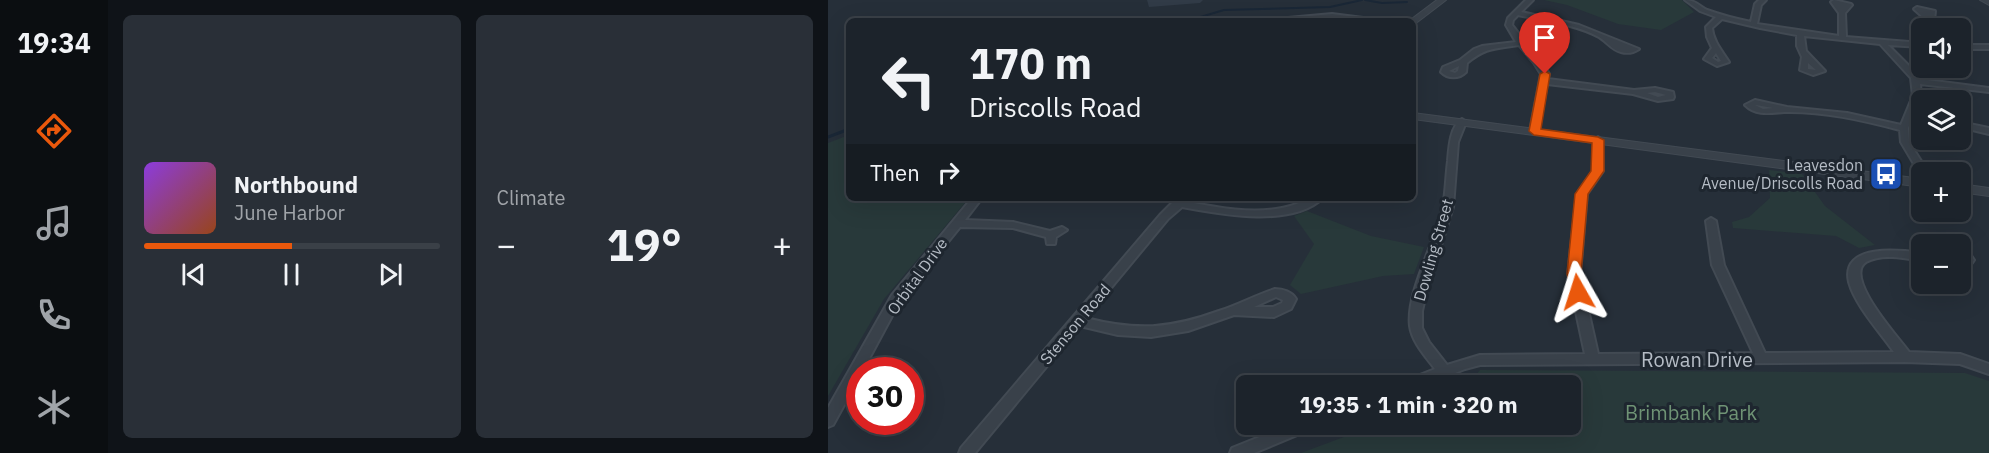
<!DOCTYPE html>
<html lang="en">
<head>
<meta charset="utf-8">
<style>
  body { margin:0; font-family:"IBM Plex Sans",sans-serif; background:#292f37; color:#f1f3f6; height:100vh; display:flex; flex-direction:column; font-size:22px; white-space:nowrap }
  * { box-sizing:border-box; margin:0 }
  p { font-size:20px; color:#a0a4a9 }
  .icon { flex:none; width:33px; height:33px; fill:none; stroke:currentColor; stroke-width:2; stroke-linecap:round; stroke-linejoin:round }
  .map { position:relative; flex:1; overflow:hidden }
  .sheet { display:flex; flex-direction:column; gap:15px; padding:15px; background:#0f1318; width:720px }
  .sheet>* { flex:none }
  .guide { position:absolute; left:18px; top:18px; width:570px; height:183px; border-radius:9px; box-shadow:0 6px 24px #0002,0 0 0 2px #3a4047; background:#1c232b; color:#f1f3f6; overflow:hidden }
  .controls { position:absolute; left:1083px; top:18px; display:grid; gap:12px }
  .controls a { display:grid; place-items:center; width:60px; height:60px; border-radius:9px; background:#1c232b; box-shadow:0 6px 24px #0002,0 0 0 2px #3a4047; font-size:30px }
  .speed { position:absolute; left:18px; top:357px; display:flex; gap:12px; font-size:30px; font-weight:700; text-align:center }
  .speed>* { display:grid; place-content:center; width:78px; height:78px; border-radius:50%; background:#1c232b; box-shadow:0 6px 24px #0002,0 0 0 2px #3a4047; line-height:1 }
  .speed .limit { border:9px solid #d22; background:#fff; color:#111 }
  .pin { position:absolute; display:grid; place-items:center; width:51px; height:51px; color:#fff; margin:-62px -26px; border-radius:50% 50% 50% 0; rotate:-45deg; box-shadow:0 0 6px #0007 }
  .pin .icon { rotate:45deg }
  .me { position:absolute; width:66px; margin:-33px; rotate:354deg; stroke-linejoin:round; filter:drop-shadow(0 0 4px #0008) }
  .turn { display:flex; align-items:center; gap:21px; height:126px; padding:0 24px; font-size:27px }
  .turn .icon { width:78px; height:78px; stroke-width:2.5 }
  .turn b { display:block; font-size:42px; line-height:51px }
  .then { display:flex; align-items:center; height:57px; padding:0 24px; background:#0003; gap:12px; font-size:22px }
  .big { font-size:45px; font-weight:800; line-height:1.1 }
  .sheet .widget { flex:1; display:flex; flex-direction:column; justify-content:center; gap:9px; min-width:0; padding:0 21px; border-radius:9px; background:#292f37 }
  .song { display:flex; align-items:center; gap:18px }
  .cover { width:72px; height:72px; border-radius:9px; background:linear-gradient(135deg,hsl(270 70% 55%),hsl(20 70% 35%)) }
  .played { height:6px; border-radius:3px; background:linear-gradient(90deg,#ea580c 50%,#3a4047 50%) }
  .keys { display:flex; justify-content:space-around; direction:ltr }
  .heat { display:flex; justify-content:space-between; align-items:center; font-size:33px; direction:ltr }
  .sheet .tiles { flex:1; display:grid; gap:15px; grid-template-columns:repeat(2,1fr) }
  .trip { position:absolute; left:408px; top:375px; width:345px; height:60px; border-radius:9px; background:#1c232b; box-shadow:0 6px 24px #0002,0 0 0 2px #3a4047; font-weight:800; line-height:60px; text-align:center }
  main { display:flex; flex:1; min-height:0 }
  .dock { display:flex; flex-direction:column; width:108px; justify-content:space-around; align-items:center; background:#0b0e11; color:#a0a4a9 }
  .dock .icon { width:42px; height:42px }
  .dock .current { color:#ea580c }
  .dock b { font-size:27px; color:#f1f3f6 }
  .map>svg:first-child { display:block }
  .green { fill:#28393a }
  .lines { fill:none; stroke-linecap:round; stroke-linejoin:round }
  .stream-far1 { stroke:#1a2736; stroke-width:2 }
  .stream { stroke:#1a2736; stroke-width:3 }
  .minor-casing { stroke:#424a53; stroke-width:4 }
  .tertiary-casing { stroke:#424a53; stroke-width:2 }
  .minor { fill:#39414a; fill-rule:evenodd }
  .tertiary { fill:#39414a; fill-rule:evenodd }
  .shaded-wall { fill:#313b47 }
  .route { fill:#ea580c; stroke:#983908; stroke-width:1.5 }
  .labels { text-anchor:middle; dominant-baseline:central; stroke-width:6; stroke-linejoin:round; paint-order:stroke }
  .poi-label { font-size:16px; fill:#b5bcc5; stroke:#1e262f; text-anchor:end }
  .street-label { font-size:16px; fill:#b5bcc5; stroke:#1e262f }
  .near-street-label { font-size:20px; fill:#b5bcc5; stroke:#1e262f }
  .near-park-label { font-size:20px; fill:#6f9375; stroke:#1e262f }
</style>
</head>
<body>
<main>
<nav class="dock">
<b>19:34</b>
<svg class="icon current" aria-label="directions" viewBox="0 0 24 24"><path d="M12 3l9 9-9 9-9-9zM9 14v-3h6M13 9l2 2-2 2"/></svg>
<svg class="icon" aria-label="music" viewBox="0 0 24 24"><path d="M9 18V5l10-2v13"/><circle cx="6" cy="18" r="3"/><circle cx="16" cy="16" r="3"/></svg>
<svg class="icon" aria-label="phone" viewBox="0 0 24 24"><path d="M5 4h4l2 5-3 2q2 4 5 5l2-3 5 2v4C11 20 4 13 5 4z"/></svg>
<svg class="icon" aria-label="climate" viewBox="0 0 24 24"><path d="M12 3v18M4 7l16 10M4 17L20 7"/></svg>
</nav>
<section class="sheet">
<div class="tiles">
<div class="widget">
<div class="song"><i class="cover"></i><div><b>Northbound</b><p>June Harbor</p></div></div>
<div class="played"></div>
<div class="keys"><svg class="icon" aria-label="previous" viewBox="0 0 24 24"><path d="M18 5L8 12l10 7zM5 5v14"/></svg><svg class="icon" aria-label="pause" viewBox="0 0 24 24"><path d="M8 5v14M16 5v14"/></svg><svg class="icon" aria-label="next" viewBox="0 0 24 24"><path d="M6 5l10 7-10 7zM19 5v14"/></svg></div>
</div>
<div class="widget"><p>Climate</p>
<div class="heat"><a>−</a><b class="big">19°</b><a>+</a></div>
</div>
</div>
</section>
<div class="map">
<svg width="1161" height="453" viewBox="0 0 1161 453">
  <rect width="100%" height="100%" fill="#262f39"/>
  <g class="green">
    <path d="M716,0H854L866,12L833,30L790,24L739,5Z"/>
    <path d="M21,135V198H141L56,299L0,396V143Z"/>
    <path d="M941,170L974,174L997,206L1047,245L1031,248L1008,236L905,228L904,222L921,217L942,198Z"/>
    <path d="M479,211L543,236L596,247L586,274L555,276L473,294L462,285L486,244L466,216Z"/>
    <path d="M652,370L1137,373L1161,381V453H473L548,425L742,424V386L640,385Z"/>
  </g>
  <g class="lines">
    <g class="stream-far1">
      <path d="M537,0L554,3L579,2"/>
      <path d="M359,21L396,10L502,7L534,0"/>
    </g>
    <path class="stream" d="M0,137L21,129"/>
    <defs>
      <g id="minor">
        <path d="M698,0H705L693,12L751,25L811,49C805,53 800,54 793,52C784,50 778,41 771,37C747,24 716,21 690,15L685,20L684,25L717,67L721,74L720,79L806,90L827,88L845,92L846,97L845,99L830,101L805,94L719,84L710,131L706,134L702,131L713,74L706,63L691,45C667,49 658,47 639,63L638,72C631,79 620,79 613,72L615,67L632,60L646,49L654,46L688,42L678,25L680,18ZM631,66L630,71L627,73L621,71ZM827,92L838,95L830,97L819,93Z"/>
        <path d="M857,0C867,0 871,6 879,10C893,15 908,19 923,22L927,4L931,0H938L933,5L929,24L1011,36V13L1003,2L1006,0L1023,4L1024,5L1017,13L1018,37L1094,43V47L1060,45L1090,75L1091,79L1161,88V92L1092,84L1093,96L1080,128L1081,142L1100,172L1092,174L1073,142L1072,130C1034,120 995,111 956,112C942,113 928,116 917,105L927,100L959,107L1019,113L1073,125L1085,96L1083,78L1052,44L976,36L978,51L997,71L985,75L972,70L974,57L969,46V35L932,28L894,19L884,28C885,41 894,51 901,62L889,66L876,59L884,48L879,37L878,27L888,17L872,11ZM888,53L893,61L890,62L884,58ZM980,63L988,70L980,69ZM927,105H928L945,108L935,109Z"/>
        <path d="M1089,7L1107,11L1106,21L1113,28H1107L1087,10L1086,9Z"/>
        <path d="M504,14L543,19L546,21H527L504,18L446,21L449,19Z"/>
        <rect x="1132" y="45" width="29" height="4"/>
        <path d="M634,119L638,122L630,142L625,207L598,293L594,311V328L601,342L619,365L652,355L757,354L740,274L749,194L765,171L766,140L770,137L774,140L775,171L759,194L752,274L770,354L925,353L884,265L878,221L883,218L888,221L896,265L937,353L1066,352C1052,332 1027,305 1021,282C1012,243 1072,250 1094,253V261C1077,258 1054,253 1038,262C1015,277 1070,337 1081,352L1132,354L1161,364V374L1132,364L1077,362L652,365L637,369L595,386H573L574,382L607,369C598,357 584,342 582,326C578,292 608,241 615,207C618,192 618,176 620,161C621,149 622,126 634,119Z"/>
        <path d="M1132,122L1161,128V134L1132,127Z"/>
        <path d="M144,198H154L137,220L185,222L222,231L234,227L239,230L228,237L227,244H219L218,237L185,228L132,227L72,301L35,370H32V376L5,425L0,427V408L64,295Z"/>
        <path d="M352,198H363L360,202C391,208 423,214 454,208C470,205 478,198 495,198C463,228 392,214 354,207L340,219L258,318C308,331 342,329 391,311C410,305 428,295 447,289C455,289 464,292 468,299L463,309L446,317L406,315L360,331L323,337L290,335L252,326L147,453H131L133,448L332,215L346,201ZM448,297L455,300L454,303L445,307H426Z"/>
        <path d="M1132,255L1144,257L1146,260L1144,263H1132Z"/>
        <path d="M464,424H488L486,428L426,453H402L404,448Z"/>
      </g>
      <g id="tertiary">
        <path d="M609,0H618L588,23L581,21Z"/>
        <path d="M1152,0H1161V5Z"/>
        <path d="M585,113L1094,179V187L585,119Z"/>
        <path d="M1132,184L1161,188V196L1132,192Z"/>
      </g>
    </defs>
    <use href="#minor" class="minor-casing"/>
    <use href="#tertiary" class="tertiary-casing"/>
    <use href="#minor" class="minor"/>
    <use href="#tertiary" class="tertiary"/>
  </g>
  <path class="shaded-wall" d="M319,0H375L372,3L321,7Z"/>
  <path class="route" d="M717,71L722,74L713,129L770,137L776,140V171L760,194L753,274L758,292L755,296H745L739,274L747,194L763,171L764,143L706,135L701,131L712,74Z"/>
  <defs>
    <symbol id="bus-square" viewBox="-11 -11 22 22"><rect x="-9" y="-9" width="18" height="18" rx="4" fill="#1a4fb4" stroke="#1e262f"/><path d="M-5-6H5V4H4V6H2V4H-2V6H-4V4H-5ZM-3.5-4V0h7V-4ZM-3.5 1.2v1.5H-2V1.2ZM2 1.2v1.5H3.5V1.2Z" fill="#fff"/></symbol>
  </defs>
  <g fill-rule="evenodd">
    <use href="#bus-square" x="1039" y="155" width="38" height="38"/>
  </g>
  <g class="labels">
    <g class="poi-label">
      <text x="1035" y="165">Leavesdon<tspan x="1035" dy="18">Avenue/Driscolls Road</tspan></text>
    </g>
    <g class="street-label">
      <text transform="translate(605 250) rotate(-74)">Dowling Street</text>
      <text transform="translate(89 276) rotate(-54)">Orbital Drive</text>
      <text transform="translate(247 324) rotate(-50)">Stenson Road</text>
    </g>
    <g class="near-street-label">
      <text x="869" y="359">Rowan Drive</text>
    </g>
    <g class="near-park-label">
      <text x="863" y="412">Brimbank Park</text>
    </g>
  </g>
</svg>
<div class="controls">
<a><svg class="icon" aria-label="sound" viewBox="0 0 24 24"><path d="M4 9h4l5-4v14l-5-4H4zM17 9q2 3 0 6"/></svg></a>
<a><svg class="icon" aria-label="layers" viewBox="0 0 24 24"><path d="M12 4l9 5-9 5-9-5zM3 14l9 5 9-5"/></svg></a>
<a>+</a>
<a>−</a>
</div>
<div class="speed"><div class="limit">30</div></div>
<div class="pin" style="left:717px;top:74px;background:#d93025"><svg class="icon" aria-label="arrive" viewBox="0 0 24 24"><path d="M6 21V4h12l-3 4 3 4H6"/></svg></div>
<svg class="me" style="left:750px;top:292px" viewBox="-20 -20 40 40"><path d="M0-17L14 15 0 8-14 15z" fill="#ea580c" stroke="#fff" stroke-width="4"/></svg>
<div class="trip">19:35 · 1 min · 320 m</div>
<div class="guide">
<div class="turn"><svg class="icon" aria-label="left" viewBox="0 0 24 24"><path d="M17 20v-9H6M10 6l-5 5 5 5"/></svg><div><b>170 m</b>Driscolls Road</div></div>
<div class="then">Then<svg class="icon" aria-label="right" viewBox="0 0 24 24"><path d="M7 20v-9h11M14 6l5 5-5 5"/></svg></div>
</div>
</div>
</main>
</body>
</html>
